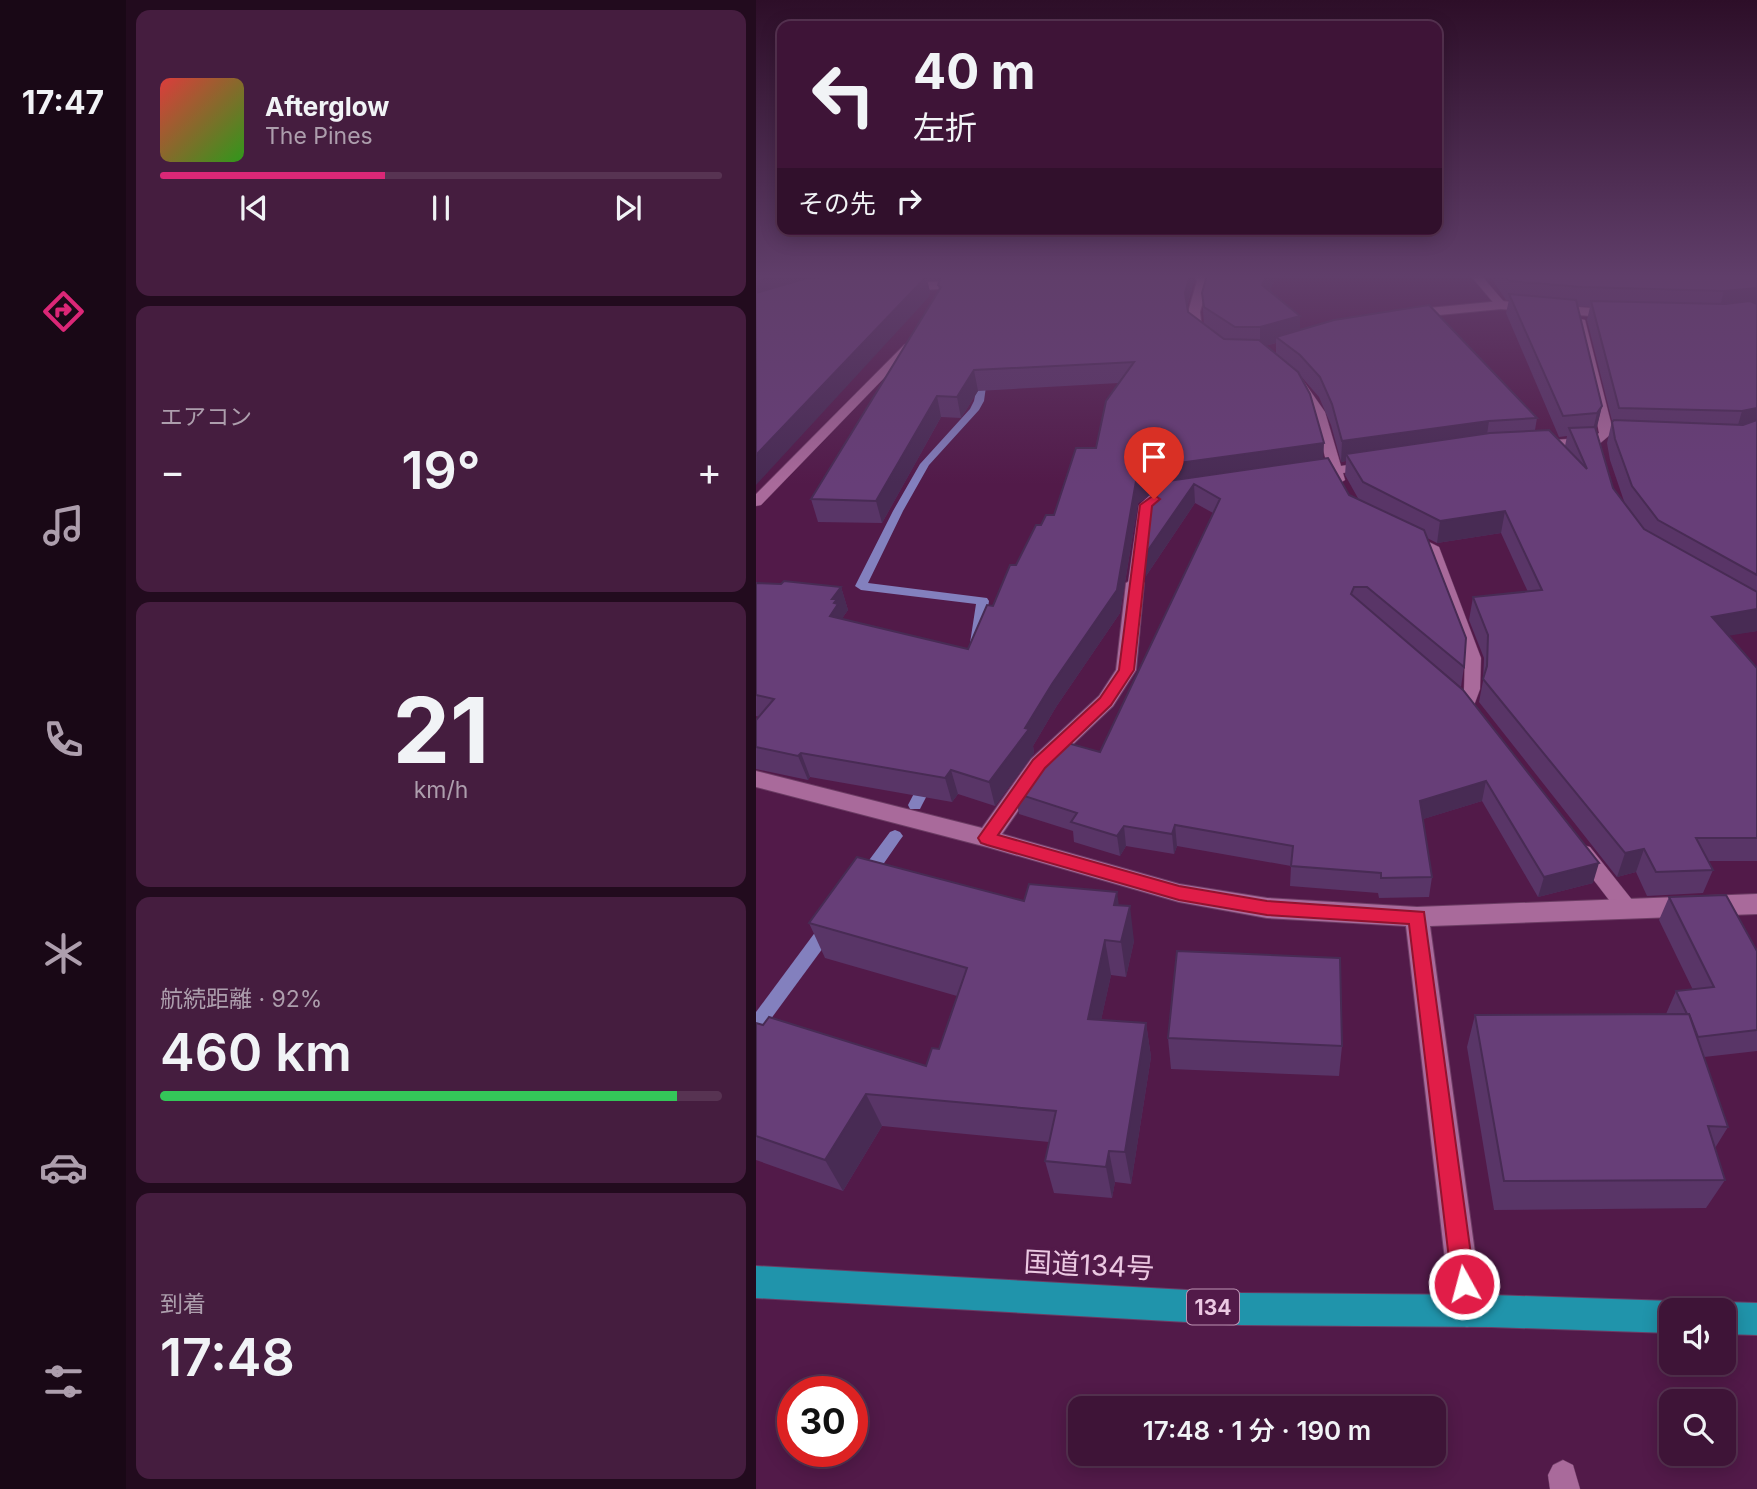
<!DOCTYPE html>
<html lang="ja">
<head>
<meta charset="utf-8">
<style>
  body { margin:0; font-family:Inter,"Noto Sans JP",sans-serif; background:#451d3f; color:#f1f3f6; height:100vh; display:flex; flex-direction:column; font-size:26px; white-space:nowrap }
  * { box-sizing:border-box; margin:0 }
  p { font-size:23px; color:#ad9ead }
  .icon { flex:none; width:38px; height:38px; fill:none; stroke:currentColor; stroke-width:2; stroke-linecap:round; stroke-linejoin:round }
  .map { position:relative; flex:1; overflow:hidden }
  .sheet { display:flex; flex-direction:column; gap:10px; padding:10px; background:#220b1e; width:630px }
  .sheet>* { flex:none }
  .top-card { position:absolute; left:21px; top:21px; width:665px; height:214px; border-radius:14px; box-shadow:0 4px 18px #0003,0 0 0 2px #573352; background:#3e1437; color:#f1f3f6; overflow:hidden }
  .buttons { position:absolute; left:903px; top:1298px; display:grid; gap:14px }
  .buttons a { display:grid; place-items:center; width:77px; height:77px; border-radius:14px; background:#3e1437; box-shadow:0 4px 18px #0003,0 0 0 2px #573352; font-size:35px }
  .speed { position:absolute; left:21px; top:1376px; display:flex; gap:14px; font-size:35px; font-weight:700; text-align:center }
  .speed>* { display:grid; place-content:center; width:91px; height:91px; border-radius:50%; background:#3e1437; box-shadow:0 4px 18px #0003,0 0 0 2px #573352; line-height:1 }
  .speed .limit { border:10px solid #d22; background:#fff; color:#111 }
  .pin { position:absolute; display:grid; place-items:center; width:60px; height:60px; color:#fff; margin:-72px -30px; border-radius:50% 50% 50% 0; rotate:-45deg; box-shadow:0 0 7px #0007 }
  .pin .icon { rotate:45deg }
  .me { position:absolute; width:77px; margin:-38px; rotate:353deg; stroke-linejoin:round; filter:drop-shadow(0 0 5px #0008) }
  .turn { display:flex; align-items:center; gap:24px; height:147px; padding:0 21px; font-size:32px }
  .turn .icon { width:91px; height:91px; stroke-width:2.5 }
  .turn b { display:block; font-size:49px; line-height:60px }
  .then { display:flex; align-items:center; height:66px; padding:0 21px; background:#0003; gap:14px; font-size:26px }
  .big { font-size:52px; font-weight:600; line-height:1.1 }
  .sheet .card { flex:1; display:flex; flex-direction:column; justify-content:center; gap:10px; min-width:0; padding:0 24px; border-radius:14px; background:#451d3f }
  .sheet .dial { align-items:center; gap:0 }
  .dial b { font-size:91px; line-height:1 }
  .song { display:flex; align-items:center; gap:21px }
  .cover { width:84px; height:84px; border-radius:10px; background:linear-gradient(135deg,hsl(0 70% 55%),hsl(110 70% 35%)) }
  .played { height:7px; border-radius:4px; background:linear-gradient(90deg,#db2777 40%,#573352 40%) }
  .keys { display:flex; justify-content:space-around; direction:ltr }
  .heat { display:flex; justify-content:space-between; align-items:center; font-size:38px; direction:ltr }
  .charge { height:10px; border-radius:5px; background:linear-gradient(90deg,#34c759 92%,#573352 0) }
  .trip { position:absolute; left:312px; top:1396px; width:378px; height:70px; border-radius:14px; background:#3e1437; box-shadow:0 4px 18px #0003,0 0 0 2px #573352; font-weight:600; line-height:70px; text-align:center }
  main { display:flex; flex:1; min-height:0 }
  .tab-bar { display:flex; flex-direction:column; width:126px; justify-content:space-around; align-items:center; background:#190816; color:#ad9ead }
  .tab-bar .icon { width:49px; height:49px }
  .tab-bar .on { color:#db2777 }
  .tab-bar b { font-size:32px; color:#f1f3f6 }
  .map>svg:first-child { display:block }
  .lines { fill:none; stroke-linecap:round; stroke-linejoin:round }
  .stream { fill:#8380be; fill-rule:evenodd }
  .lane-casing { stroke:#6c3c64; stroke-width:1 }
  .street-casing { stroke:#6c3c64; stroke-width:2 }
  .highway-casing { stroke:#6c3c64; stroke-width:2 }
  .lane { fill:#a96a9b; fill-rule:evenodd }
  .street { fill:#a96a9b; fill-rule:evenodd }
  .highway { fill:#2094ab; fill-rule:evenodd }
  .wall { fill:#593567; fill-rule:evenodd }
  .shaded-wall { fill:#482b54 }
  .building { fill:#673e78; stroke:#482b54; stroke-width:2 }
  .route { fill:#e11d48; stroke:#92132f; stroke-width:2 }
  .labels { text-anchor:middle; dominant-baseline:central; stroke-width:7; stroke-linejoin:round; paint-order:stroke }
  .shield { fill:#521a49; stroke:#bd94b4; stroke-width:2 }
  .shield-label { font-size:21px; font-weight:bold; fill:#ebc8e2 }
  .near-street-label { font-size:28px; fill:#ebc8e2; stroke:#521a49 }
</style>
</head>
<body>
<main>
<nav class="tab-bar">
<b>17:47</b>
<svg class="icon on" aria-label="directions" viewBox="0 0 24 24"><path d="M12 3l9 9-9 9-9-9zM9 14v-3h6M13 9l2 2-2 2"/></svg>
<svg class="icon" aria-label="music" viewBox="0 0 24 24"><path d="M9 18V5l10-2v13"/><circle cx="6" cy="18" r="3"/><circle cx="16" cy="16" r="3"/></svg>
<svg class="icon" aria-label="phone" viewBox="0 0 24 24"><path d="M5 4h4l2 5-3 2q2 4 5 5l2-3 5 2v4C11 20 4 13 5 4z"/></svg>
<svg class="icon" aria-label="climate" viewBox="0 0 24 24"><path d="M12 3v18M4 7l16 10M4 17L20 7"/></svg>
<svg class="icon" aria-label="car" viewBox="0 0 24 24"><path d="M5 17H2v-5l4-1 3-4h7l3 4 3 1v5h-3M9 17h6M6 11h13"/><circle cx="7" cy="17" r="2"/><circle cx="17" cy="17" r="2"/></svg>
<svg class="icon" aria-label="filters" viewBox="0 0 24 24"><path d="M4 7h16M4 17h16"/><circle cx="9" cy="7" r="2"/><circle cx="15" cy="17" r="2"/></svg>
</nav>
<section class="sheet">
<div class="card">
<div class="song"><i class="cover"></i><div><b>Afterglow</b><p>The Pines</p></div></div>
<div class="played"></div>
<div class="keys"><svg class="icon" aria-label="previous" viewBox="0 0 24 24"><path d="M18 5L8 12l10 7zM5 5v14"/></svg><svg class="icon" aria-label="pause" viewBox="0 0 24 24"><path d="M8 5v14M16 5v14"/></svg><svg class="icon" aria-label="next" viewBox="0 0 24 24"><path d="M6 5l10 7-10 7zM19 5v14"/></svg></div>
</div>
<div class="card"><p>エアコン</p>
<div class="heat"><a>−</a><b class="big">19°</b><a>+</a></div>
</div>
<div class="card dial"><b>21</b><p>km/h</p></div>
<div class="card"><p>航続距離 · 92%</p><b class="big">460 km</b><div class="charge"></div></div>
<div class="card"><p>到着</p><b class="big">17:48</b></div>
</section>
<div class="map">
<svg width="1001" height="1489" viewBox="0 0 1001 1489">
  <rect width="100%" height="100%" fill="#521a49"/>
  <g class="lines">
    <g class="stream">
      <path d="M224,370L232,372L228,401L223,410L173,465L147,511L112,583L231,598L233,601L226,643L220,647L214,643L220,604L105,590L99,586L137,511L164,464L214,409L218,401Z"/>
      <path d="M172,775L179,780L166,805L164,809H154L152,805L167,776Z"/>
      <path d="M139,830L144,832L147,836L144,840L117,879L111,881L105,879L103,875L105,871L134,832Z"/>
      <path d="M72,921L78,923L80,928L78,933L6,1031L0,1034V1012L66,923Z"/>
    </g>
    <defs>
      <g id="lane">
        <path d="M714,275H725L749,303V307H741Z"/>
        <path d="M820,318L829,320L856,427L855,434L842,445L781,448L779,445L785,441L838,437L843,433Z"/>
        <path d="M149,344L159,346L5,505L0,506V494Z"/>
        <path d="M542,378L546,379L569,412L585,466L611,462L617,466L616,469L587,473L589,480L582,484L577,483L574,475L551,477V471L572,468L557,412L536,381Z"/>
        <path d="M417,489L424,493L422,496L397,507L386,583L384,586H374L372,583L383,505L393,496Z"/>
        <path d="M653,532L683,547L725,658L724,689L717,708L711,710L703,704L708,689L709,658L670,549L646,536Z"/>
        <path d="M827,845L834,847L877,901L880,907L877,913L870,915L863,913L820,857L817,852L820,847Z"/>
        <path d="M807,1460L817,1465L824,1489H794L792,1475L797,1465Z"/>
      </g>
      <g id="street">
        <path d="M250,275H262L260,285L146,291L140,287L146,283L250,279Z"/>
        <path d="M438,275H450L453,281L444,312L446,329L458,339L451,343L434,330L432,312L441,281Z"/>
        <path d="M745,301L860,310L866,314L860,318L745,309L652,318L646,314L652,310Z"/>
        <path d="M379,578L388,583L380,670L357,706L291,769L246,834L423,884L511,898L661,907L1001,894V914L674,926L727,1311L722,1322L711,1327L700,1322L695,1311L650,926L511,918L423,902L231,847L0,787V771L226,828L275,759L343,696L360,670L370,583Z"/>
      </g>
      <g id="highway">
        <path d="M0,1266L485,1293L735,1295L915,1301L926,1306L928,1311H915V1333L735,1327L485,1325L0,1298Z"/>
        <path d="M968,1302L1001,1303V1335L968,1334V1311H955L957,1307Z"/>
      </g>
    </defs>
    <use href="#lane" class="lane-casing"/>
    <use href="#street" class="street-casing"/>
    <use href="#highway" class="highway-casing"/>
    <use href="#lane" class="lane"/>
    <use href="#street" class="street"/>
    <use href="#highway" class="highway"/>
  </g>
  <g class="wall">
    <path d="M0,275H438V281L431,307L432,312L448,325L446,293L451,275H521L513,291L544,316V330L781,418L779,430L809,446L811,436L803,437L750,313L753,300H750L735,278H732L731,275H1001V631L972,635L1001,668V861H952L957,870L947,893L891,896L880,872L861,877L723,702L727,681L728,658L713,620L717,597L772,592L745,533L681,543L671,538L708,667L705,687L610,607L837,883L782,897L726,801L667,819L676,877L673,897L623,898L622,893L534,886L535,866L421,846L418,854L370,846L364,856L318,842L317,831L263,814L259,793L344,752L457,513L439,503L390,576L398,492L382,503L364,613L300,707L277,746L278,753L239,806L202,794L196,802L54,777L52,780L0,769V720L3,717L0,716V583L85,587L92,610L87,617V619L212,649L285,525L298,515L340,448L363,383L222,391L205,418L185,417L126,523L62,522L55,499L183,290L182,285L184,279L171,280L174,292L172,298ZM821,306L834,307L831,320L856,421L851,443L854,460L869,504L857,488L840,429L846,406ZM520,343V354L509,346ZM543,374L563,397L575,425L585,462L590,461L589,475L603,500L593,495L567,459Z"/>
    <path d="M913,897L1001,951V1051L948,1057L972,1127L959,1148L969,1180L950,1208L738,1210L711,1047L719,1015L910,1014L920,991L937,990L903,920Z"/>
    <path d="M268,901L363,905L378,941L370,977L355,975L345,1020L390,1023L395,1057L375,1184L359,1182L356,1198L298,1193L289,1161L293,1142L126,1126L87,1191L0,1160V1023L170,1066L183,1049L201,996L69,958L53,923Z"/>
    <path d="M412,1038L586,1046L583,1076L415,1069Z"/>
  </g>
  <g class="shaded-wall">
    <path d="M21,275H53L56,285L0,303V282Z"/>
    <path d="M169,275H170L174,292L172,298L0,485V455Z"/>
    <path d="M434,275H438V281L429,312V293Z"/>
    <path d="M511,275H521L506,304V285Z"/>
    <path d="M1001,288V306L963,310L968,291Z"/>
    <path d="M544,316V335L520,337V343L504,347V327Z"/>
    <path d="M218,370L222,391L205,418L201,397Z"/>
    <path d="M181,396L185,417L126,523L120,501Z"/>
    <path d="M846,406L841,427L836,434L841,413Z"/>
    <path d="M1001,408V427L980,432L986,411Z"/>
    <path d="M733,421L730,441L590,454V461L585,462L586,441Z"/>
    <path d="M568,443L567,465L403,488L382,503L364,613L300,707L277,746L278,753L239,806L233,782L296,684L380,481L401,466Z"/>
    <path d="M438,484L439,503L390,576L388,556Z"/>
    <path d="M749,511L745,533L681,543L684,521Z"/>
    <path d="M85,587L92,610L87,617L90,627L74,616L76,599Z"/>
    <path d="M1001,609V631L948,640L956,617Z"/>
    <path d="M45,753L54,777L52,780L42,756Z"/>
    <path d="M195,770L202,794L196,802L189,778Z"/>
    <path d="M730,781L726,801L661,821L664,801Z"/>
    <path d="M419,825L421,846L418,854L416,834Z"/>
    <path d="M368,826L370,846L364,856L361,836Z"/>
    <path d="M888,849L880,872L861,877L869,853Z"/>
    <path d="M843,863L837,883L782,897L788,877Z"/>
    <path d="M361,892L366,927L358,905Z"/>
    <path d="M374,906L378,941L370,977L365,942Z"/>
    <path d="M349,940L355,975L338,1053L332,1019Z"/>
    <path d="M390,1023L395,1057L375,1184L369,1152Z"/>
    <path d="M110,1094L126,1126L87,1191L69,1160Z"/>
    <path d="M353,1151L359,1182L356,1198L350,1167Z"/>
  </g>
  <g class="building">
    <path d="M0,275H21L0,282Z"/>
    <path d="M118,275H169L168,279L0,455V293L51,278Z"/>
    <path d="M185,275H434L429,293L432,312L468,339L503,340L542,372L554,394L568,443L401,466L380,481L361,590L296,684L269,728L273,729L233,782L195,770L189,778L45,753L42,756L0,747V720L18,699L0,695V583L25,584L28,581L85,587L76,599H81L78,603L82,604L74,616L212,649L231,605L237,606L254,565H260L280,525H285L290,515H298L320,448H340L350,401L378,362L218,370L201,397L181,396L120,501L55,499L185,287L182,285Z"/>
    <path d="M451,275H511L506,285L544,316L504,327H479L448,307L446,293Z"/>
    <path d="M749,275H1001V288L968,291L826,287L753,281Z"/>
    <path d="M753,294L820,300L846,406L841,413L807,416Z"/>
    <path d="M835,301L969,304L994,301L1001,304V408L986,411L863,408Z"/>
    <path d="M673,305L781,418L733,421L586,441L576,404L564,377L544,355L520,337L578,320Z"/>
    <path d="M858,420L987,425L1001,420V575L902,520L876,486L859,439L856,422Z"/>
    <path d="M839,427L857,488L888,529L1001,592V609L956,617L1001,668V838H940L957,870L900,872L888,849L869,853L727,679L731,666L732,635L717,597L786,590L749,511L684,521L607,482L590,454L734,433L793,430L831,469L813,428Z"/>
    <path d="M572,458L593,495L668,530L710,638L708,667L611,587H598L595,594L707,690L843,863L788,877L730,781L664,801L676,877L625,878V873L535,866L537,846L419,825L416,834L368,826L361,836L315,822L321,813L259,793L289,750L301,740L344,752L464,499L438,484L388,556L398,490L412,481Z"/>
    <path d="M101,857L268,901L273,884L361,892L358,905L374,906L365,942L349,940L332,1019L390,1023L369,1152L353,1151L350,1167L289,1161L300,1111L110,1094L69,1160L0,1136V1023L7,1025L13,1017L170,1066L176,1048L183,1049L211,968L53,923Z"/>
    <path d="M970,895L1001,951V1030L942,1037L933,1014H931L920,991L958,987L913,897Z"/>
    <path d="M421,951L584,958L586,1046L412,1038Z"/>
    <path d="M933,1014L972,1127L952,1126L969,1180L748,1181L719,1015Z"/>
  </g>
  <linearGradient id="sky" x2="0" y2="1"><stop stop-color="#2d0e28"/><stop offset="0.57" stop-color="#603e6a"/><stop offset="1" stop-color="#603e6a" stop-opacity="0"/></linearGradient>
  <rect width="1001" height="484" fill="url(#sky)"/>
  <path class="route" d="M398,495L404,499L396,506L378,670L355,705L289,768L242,835L423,886L511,901L668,912L719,1284L716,1293L708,1296L699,1293L696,1284L653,924L511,915L423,900L231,845L225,843L222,838L277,760L344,698L363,670L384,505Z"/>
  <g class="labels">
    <rect class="shield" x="431" y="1289.5" width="52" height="35" rx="5"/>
    <g class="shield-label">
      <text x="457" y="1307">134</text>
    </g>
    <g class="near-street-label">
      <text transform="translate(333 1265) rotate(3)">国道134号</text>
    </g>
  </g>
</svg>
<div class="buttons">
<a><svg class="icon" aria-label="sound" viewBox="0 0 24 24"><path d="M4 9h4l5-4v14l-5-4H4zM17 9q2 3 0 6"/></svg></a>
<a><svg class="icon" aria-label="search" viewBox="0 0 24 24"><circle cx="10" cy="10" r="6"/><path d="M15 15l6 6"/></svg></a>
</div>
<div class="speed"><div class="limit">30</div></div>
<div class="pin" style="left:398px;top:499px;background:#d93025"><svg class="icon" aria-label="arrive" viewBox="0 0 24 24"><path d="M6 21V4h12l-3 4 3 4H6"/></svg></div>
<svg class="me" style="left:708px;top:1284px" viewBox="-20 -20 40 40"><circle r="17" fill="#e11d48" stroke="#fff" stroke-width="3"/><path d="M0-11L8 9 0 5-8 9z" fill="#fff"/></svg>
<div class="trip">17:48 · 1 分 · 190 m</div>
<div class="top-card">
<div class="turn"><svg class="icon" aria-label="left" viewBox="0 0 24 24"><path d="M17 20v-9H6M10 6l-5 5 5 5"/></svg><div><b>40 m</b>左折</div></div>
<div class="then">その先<svg class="icon" aria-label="right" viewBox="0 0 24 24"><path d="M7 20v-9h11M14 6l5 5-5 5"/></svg></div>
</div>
</div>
</main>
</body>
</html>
